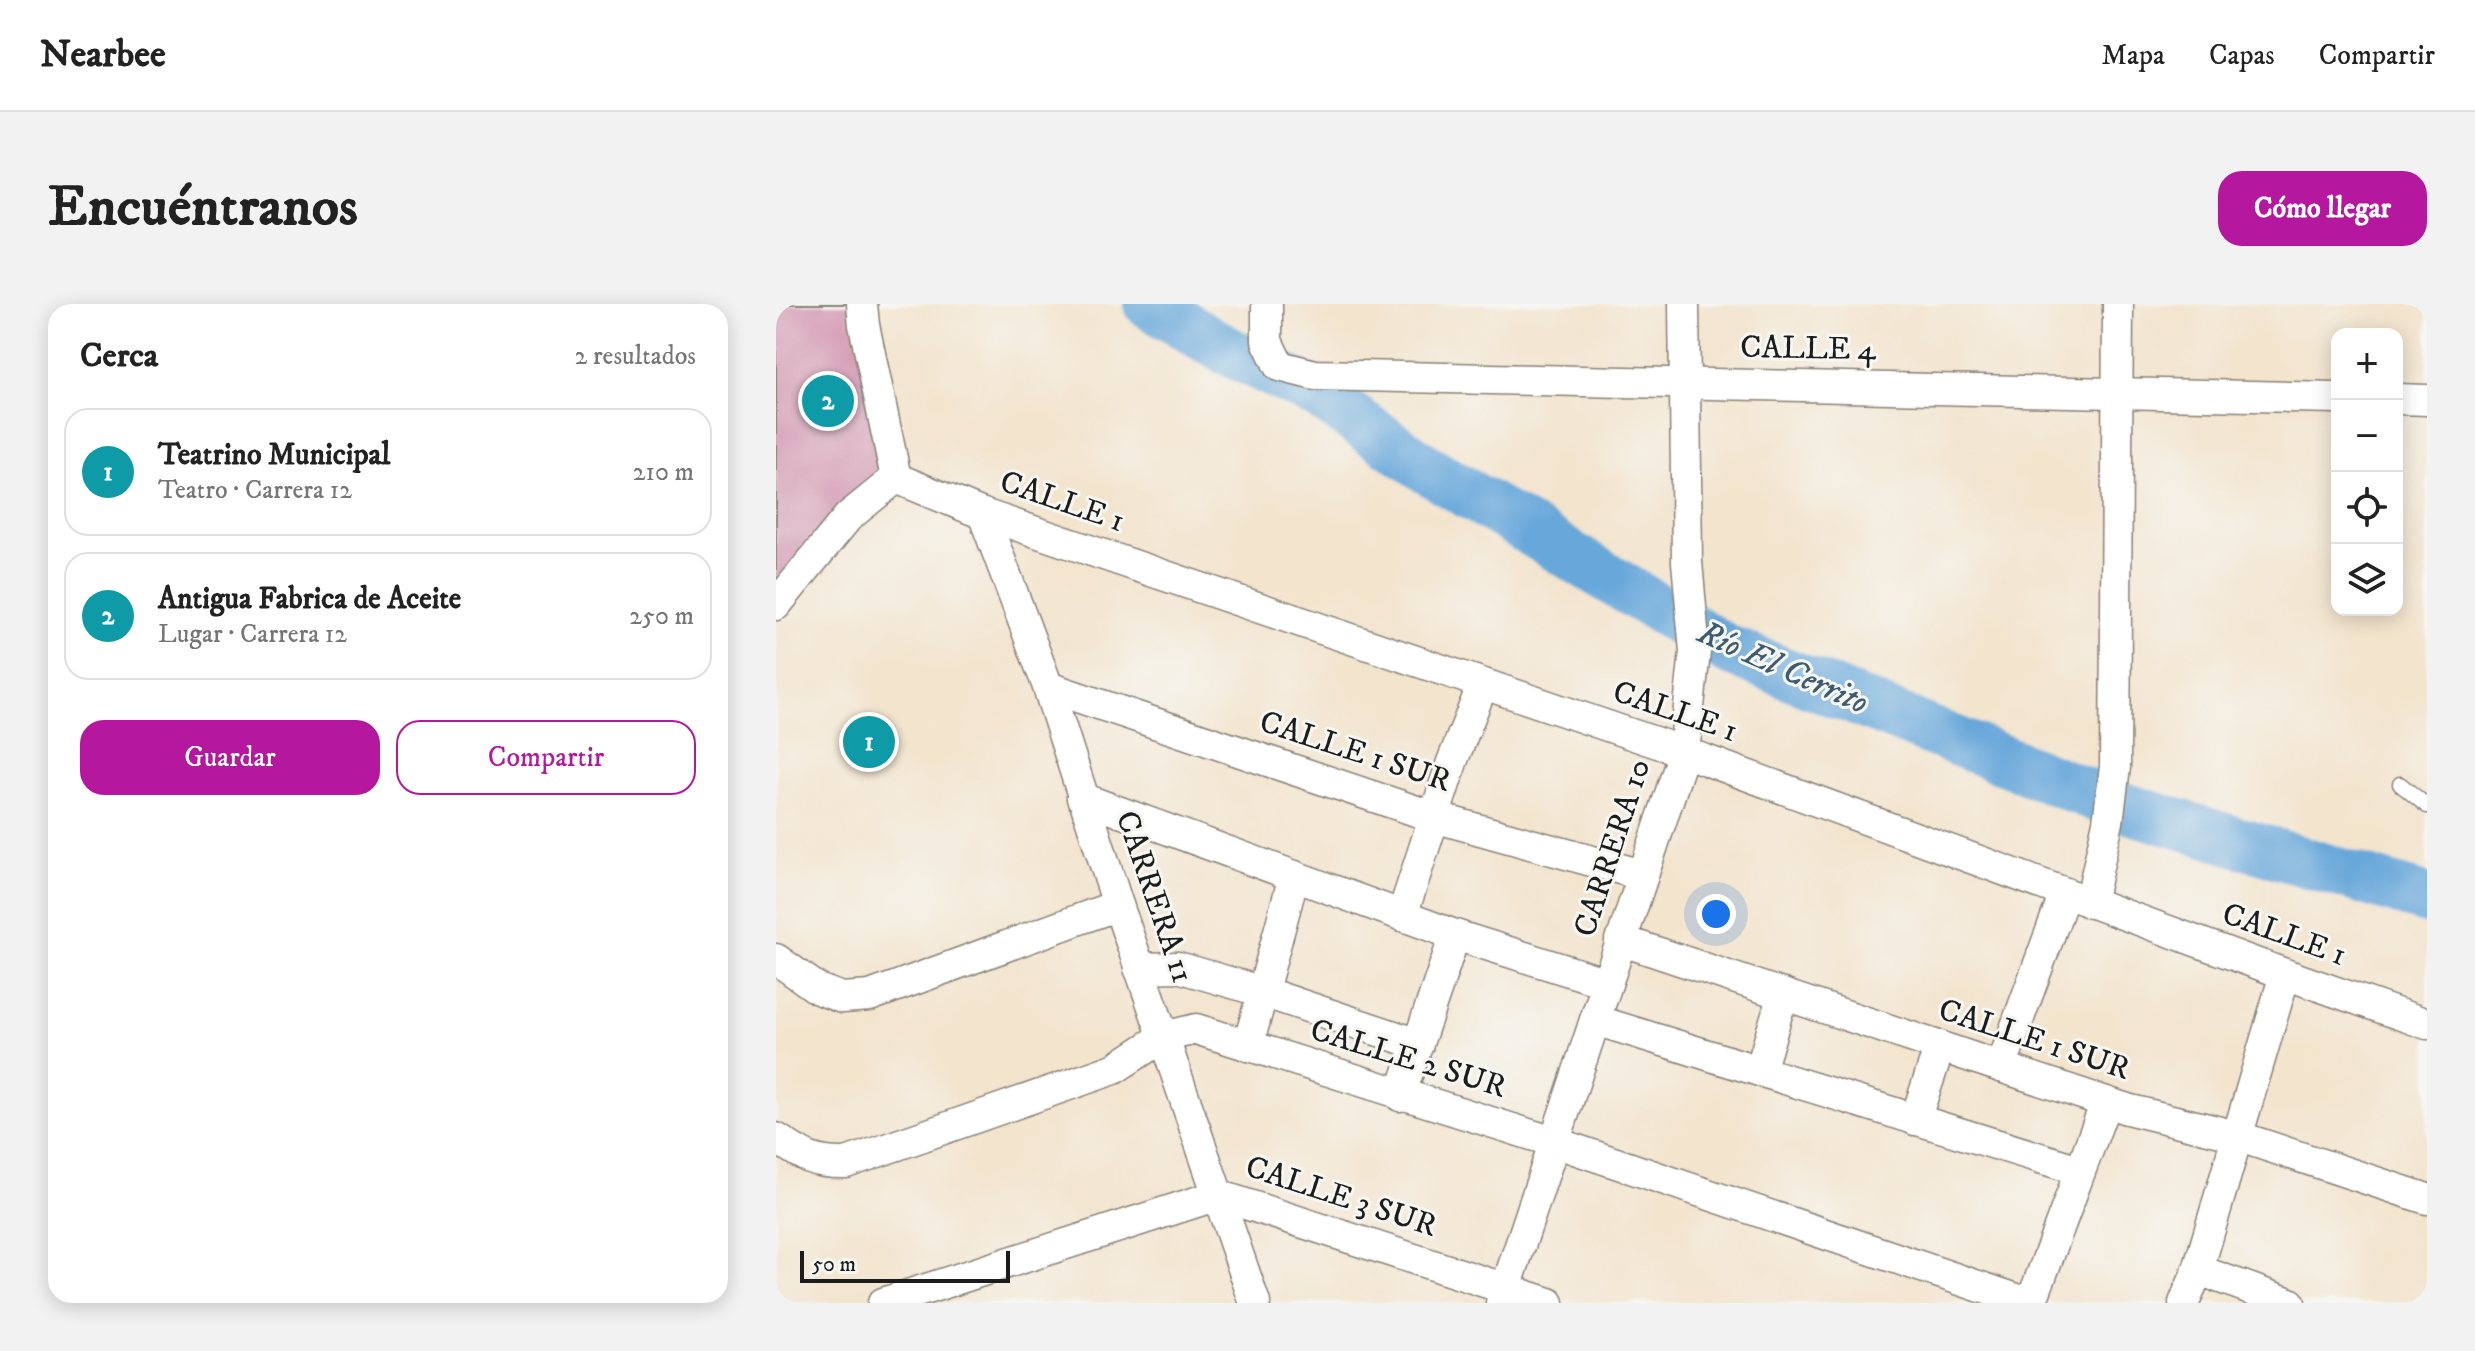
<!DOCTYPE html>
<html lang="es">
<head>
<meta charset="utf-8">
<style>
	body { margin:0; font-family:"IM FELL DW Pica",serif; background:#f2f2f2; color:#222 }
	.controls { position:absolute; right:24px; top:24px; display:grid; overflow:hidden; border-radius:16px; box-shadow:0 4px 20px #0003 }
	.controls button { width:72px; height:72px; display:grid; place-items:center; padding:0; border:0; border-bottom:2px solid #e0e0e0; background:#fff; color:#222; font:40px sans-serif }
	.scale { position:absolute; left:24px; bottom:20px; width:210px; box-sizing:border-box; padding-left:8px; border:4px solid #1c1c1c; border-top:0; font-size:22px; line-height:28px; white-space:nowrap; color:#1c1c1c; -webkit-text-stroke:6px #f6f6f2; paint-order:stroke }
	.you { position:absolute; left:940px; top:610px; width:28px; height:28px; margin:-20px; border:6px solid #fff; border-radius:50%; background:#1a73e8; box-shadow:0 0 0 12px #1a73e833 }
	.badge { display:grid; place-items:center; width:52px; height:52px; border-radius:50%; background:#b5179e; color:#fff; font-size:26px; font-weight:700 }
	.pin { position:absolute; translate:-50% -50%; border:4px solid #fff; box-shadow:0 2px 8px #0006 }
	.list { margin:0; padding:0; list-style:none }
	h2 { display:flex; justify-content:space-between; align-items:center; height:104px; margin:0; padding:0 32px; font-size:34px }
	h2 small { font-size:26px; font-weight:400; color:#767676 }
	.list li { display:grid; grid-template-columns:52px 1fr auto; gap:24px; align-items:center; box-sizing:border-box; height:128px; margin:0 16px 16px; padding:0 16px; border:2px solid #e0e0e0; border-radius:24px }
	.list b { display:block; font-size:30px; white-space:nowrap }
	.list p { margin:0; font-size:26px; white-space:nowrap; color:#767676 }
	.list em { font-size:26px; font-style:normal; color:#767676 }
	.actions { display:flex; gap:16px; padding:24px 32px }
	.actions a { flex:1; padding:18px 0; border:2px solid #b5179e; border-radius:24px; text-align:center; font-size:28px; color:#b5179e }
	.actions .main { background:#b5179e; color:#fff }
	.icon { flex:none; width:44px; height:44px; fill:none; stroke:currentColor; stroke-width:2; stroke-linecap:round; stroke-linejoin:round }
	.map { position:relative; flex:none; width:1651px; height:999px; overflow:hidden; border-radius:24px }
	header { display:flex; align-items:center; gap:48px; box-sizing:border-box; height:112px; padding:0 40px; background:#fff; border-bottom:2px solid #e0e0e0 }
	header strong { font-size:38px }
	nav { display:flex; gap:44px; margin-inline-start:auto; font-size:28px }
	.intro { display:flex; align-items:center; justify-content:space-between; box-sizing:border-box; height:192px; padding:0 48px }
	h1 { margin:0; font-size:56px }
	.button { padding:20px 36px; border-radius:24px; background:#b5179e; color:#fff; font-size:28px; font-weight:700 }
	main { display:flex; gap:48px; padding:0 48px }
	aside { flex:1; background:#fff; border-radius:24px; box-shadow:0 4px 20px #0003 }
	.map>svg:first-child { display:block }
</style>
</head>
<body>
<header>
<strong>Nearbee</strong>
<nav><a>Mapa</a><a>Capas</a><a>Compartir</a></nav>
</header>
<div class="intro"><h1>Encuéntranos</h1><a class="button">Cómo llegar</a></div>
<main>
<aside>
<h2>Cerca<small>2 resultados</small></h2>
<ul class="list">
<li><span class="badge" style="background:#0f9aa8">1</span><div><b>Teatrino Municipal</b><p>Teatro · Carrera 12</p></div><em>210 m</em></li>
<li><span class="badge" style="background:#0f9aa8">2</span><div><b>Antigua Fabrica de Aceite</b><p>Lugar · Carrera 12</p></div><em>250 m</em></li>
</ul>
<div class="actions"><a class="main">Guardar</a><a>Compartir</a></div>
</aside>
<div class="map">
<svg width="1651" height="999" viewBox="0 0 1651 999">
	<rect width="100%" height="100%" fill="#f6f6f2"/>
	<filter id="ink" filterUnits="userSpaceOnUse"><feTurbulence type="fractalNoise" baseFrequency=".0125" numOctaves="2"/><feDisplacementMap in="SourceGraphic" scale="16" xChannelSelector="R" yChannelSelector="G"/><feConvolveMatrix kernelMatrix="1 2 1 2 8 2 1 2 1" color-interpolation-filters="sRGB"/></filter>
	<filter id="wash" filterUnits="userSpaceOnUse"><feTurbulence type="fractalNoise" baseFrequency=".006" numOctaves="4" result="noise"/><feDisplacementMap in="SourceGraphic" scale="32" xChannelSelector="R" yChannelSelector="G"/><feGaussianBlur stdDeviation="1.8" result="paint"/><feColorMatrix in="noise" values="0 0 0 0 0 0 0 0 0 0 0 0 0 0 0 0 0 1.4 0 .05"/><feComposite in="paint" operator="in"/></filter>
	<g filter="url(#wash)">
		<rect width="100%" height="100%" fill="#f3e4ce"/>
		<g fill="none" stroke-linecap="round" stroke-linejoin="round">
			<polyline stroke="#67a7da" stroke-width="50" points="373,0 450,46 543,91 651,165 950,345 1340,501 1651,595"/>
		</g>
		<g id="blocks">
			<polygon fill="#d39ab2" points="0,0 86,0 120,174 0,301"/>
		</g>
	</g>
	<g filter="url(#ink)">
		<use href="#blocks" fill-opacity="0" stroke="#888075" stroke-width="2"/>
		<g fill="none" stroke-linecap="round" stroke-linejoin="round">
			<g stroke="#888075" stroke-width="17">
				<polyline id="lane" points="1624,480 1651,502"/>
			</g>
			<g stroke="#888075" stroke-width="33">
				<g id="street">
					<polyline points="86,0 88,21 120,174"/>
					<polyline points="491,0 491,37 503,62 539,71 1561,94"/>
					<polyline points="1621,95 1651,96"/>
					<polyline points="120,174 207,210 908,448 1509,670 1651,720"/>
					<polyline points="207,210 272,383 342,601 479,999"/>
					<polyline points="0,301 72,213 120,174"/>
					<polyline points="272,383 658,513 866,571"/>
					<polyline points="306,494 679,631 831,679"/>
					<polyline points="1314,599 1332,518 1339,463 1342,0"/>
					<polyline points="626,612 676,458 707,380"/>
					<polyline points="844,636 1351,805 1461,832 1651,895"/>
					<polyline points="0,655 42,685 66,694 94,692 342,601"/>
					<polyline points="363,664 402,663 487,688 642,740"/>
					<polyline points="819,716 1303,866"/>
					<polyline points="472,742 518,572"/>
					<polyline points="1225,763 1289,589"/>
					<polyline points="984,767 1007,690"/>
					<polyline points="624,792 679,631"/>
					<polyline points="1139,816 1164,742"/>
					<path d="M0 834C27 852 37 860 70 859L338 765 387 733 420 725 778 838 1252 999"/>
					<polyline points="1422,966 1514,999"/>
					<polyline points="107,999 442,891 773,999"/>
					<polyline points="725,999 908,448 919,348 911,258 908,0"/>
					<polyline points="1255,999 1330,798"/>
					<polyline points="1408,999 1422,966 1509,670"/>
				</g>
			</g>
			<use href="#lane" stroke="#fff" stroke-width="14"/>
			<use href="#street" stroke="#fff" stroke-width="30"/>
		</g>
	</g>
	<g text-anchor="middle" dominant-baseline="central" stroke-width="6" stroke-linejoin="round" paint-order="stroke">
		<g font-size="32" fill="#1c1c1c" stroke="#f6f6f2">
			<text transform="translate(1032 45) rotate(1)">CALLE 4</text>
			<text transform="translate(286 198) rotate(19)">CALLE 1</text>
			<text transform="translate(899 408) rotate(19)">CALLE 1</text>
			<text transform="translate(579 448) rotate(18)">CALLE 1 SUR</text>
			<text transform="translate(837 544) rotate(-72)">CARRERA 10</text>
			<text transform="translate(378 593) rotate(71)">CARRERA 11</text>
			<text transform="translate(1508 631) rotate(20)">CALLE 1</text>
			<text transform="translate(1258 736) rotate(18)">CALLE 1 SUR</text>
			<text transform="translate(632 755) rotate(17)">CALLE 2 SUR</text>
			<text transform="translate(565 893) rotate(18)">CALLE 3 SUR</text>
		</g>
		<g font-size="34" font-style="italic" fill="#3e5b71" stroke="#f6f6f2">
			<text transform="translate(1007 364) rotate(24)">Río El Cerrito</text>
		</g>
	</g>
</svg>
<div class="controls">
<button>+</button>
<button>−</button>
<button><svg class="icon" aria-label="locate" viewBox="0 0 24 24"><circle cx="12" cy="12" r="6"/><path d="M12 2v4M12 18v4M2 12h4M18 12h4"/></svg></button>
<button><svg class="icon" aria-label="layers" viewBox="0 0 24 24"><path d="M12 4l9 5-9 5-9-5zM3 14l9 5 9-5"/></svg></button>
</div>
<div class="scale">50 m</div>
<div class="you"></div>
<div class="pin badge" style="left:93px;top:438px;background:#0f9aa8">1</div>
<div class="pin badge" style="left:52px;top:97px;background:#0f9aa8">2</div>
</div>
</main>
</body>
</html>
